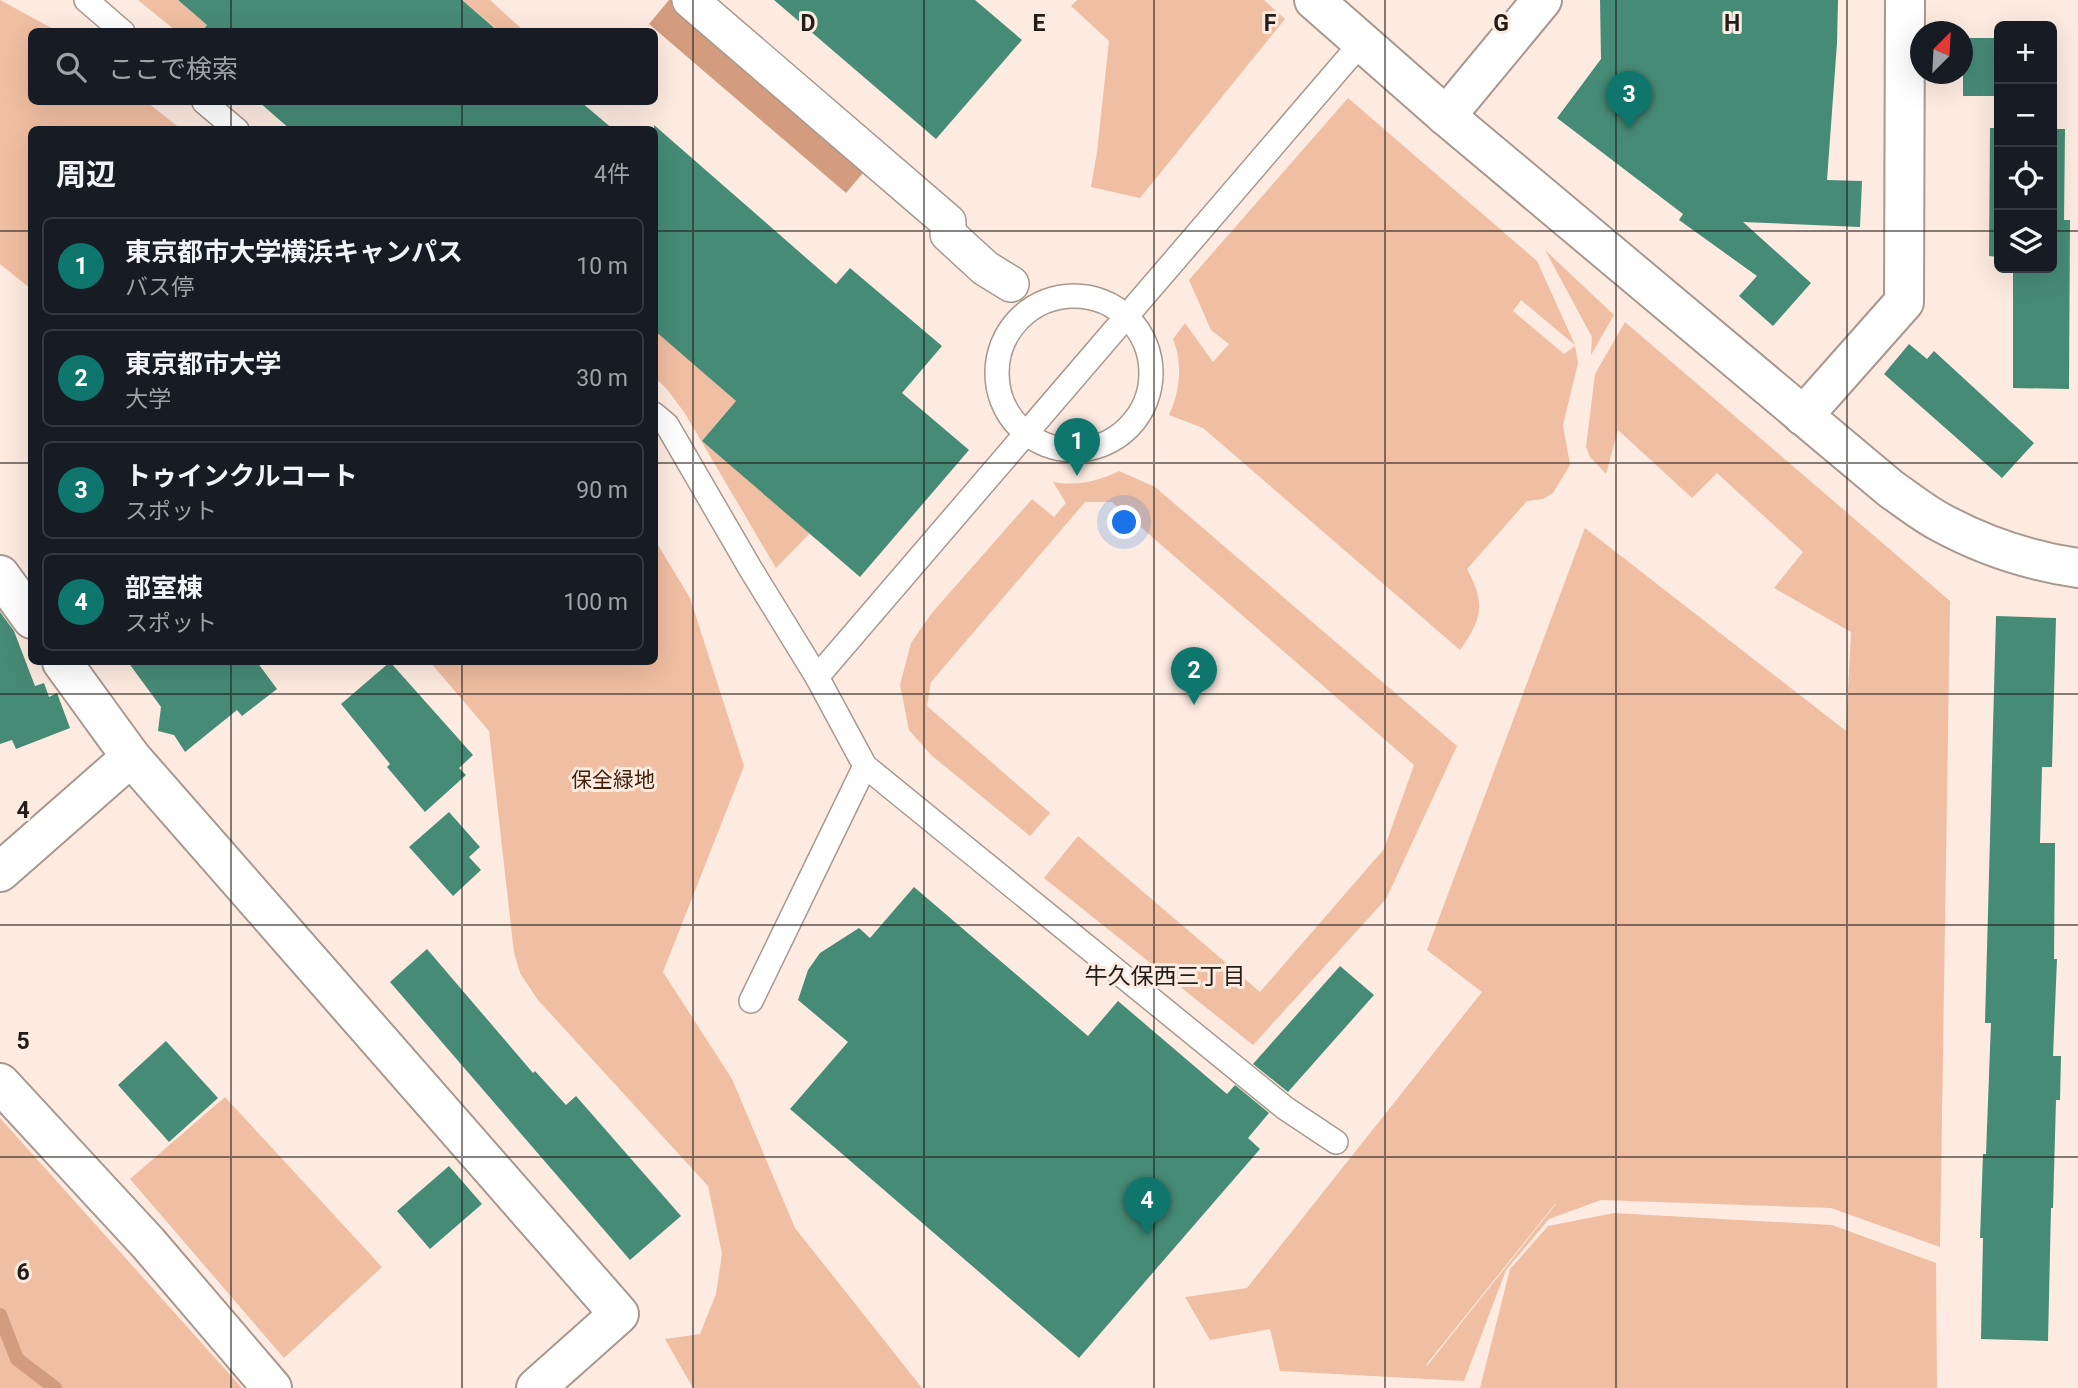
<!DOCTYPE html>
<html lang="ja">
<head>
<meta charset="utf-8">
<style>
	body { margin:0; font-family:Roboto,"Noto Sans JP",sans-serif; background:#20242c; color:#f1f3f6 }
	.controls { position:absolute; right:21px; top:21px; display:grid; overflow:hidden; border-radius:10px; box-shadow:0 7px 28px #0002 }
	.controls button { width:63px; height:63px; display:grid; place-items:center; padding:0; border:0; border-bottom:2px solid #363941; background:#171b24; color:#f1f3f6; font:35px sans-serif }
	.compass { position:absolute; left:1910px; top:21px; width:63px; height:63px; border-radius:50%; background:#171b24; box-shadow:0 7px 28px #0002; rotate:24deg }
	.you { position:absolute; left:1125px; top:523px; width:24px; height:24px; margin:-18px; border:5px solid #fff; border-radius:50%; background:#1a73e8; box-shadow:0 0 0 10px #1a73e833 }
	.badge { display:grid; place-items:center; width:46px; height:46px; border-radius:50%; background:#0f766e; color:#fff; font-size:23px; font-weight:700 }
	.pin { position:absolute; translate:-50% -58px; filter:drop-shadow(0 2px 4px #0008) }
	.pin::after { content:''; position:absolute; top:37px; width:24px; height:21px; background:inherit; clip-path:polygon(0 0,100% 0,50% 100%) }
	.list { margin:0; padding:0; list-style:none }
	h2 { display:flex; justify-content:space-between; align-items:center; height:91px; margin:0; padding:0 28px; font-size:30px }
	h2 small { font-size:23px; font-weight:400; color:#9ea1a6 }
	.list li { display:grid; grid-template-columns:46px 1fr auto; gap:21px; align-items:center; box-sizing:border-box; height:98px; margin:0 14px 14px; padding:0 14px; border:2px solid #363941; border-radius:10px }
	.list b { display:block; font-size:26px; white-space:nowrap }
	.list p { margin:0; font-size:23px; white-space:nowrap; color:#9ea1a6 }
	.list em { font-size:23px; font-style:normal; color:#9ea1a6 }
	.icon { flex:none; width:38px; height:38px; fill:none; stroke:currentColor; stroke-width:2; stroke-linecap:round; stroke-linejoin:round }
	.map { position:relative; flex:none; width:2078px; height:1388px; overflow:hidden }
	.search { position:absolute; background:#171b24; box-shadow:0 7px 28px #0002; left:28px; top:28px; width:630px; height:77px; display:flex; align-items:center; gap:18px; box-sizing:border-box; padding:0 24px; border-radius:10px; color:#9ea1a6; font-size:26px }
	.panel { position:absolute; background:#171b24; box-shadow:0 7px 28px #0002; left:28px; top:126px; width:630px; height:539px; border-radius:10px }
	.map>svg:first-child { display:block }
</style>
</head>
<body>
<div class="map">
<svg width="2078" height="1388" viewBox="0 0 2078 1388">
	<rect width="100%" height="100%" fill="#fdebe1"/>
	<g fill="#f0bea2" fill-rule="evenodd">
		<polygon points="0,0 57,31 32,32 32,102 147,102 181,129 32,130 31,289 0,264"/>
		<polygon points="138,0 178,0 207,25 201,31 176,31"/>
		<polygon points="462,0 490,0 524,31 499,31"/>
		<polygon points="1077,0 1264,0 1285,19 1140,198 1091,187 1097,152 1109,41 1071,6"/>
		<path d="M1348 98 1537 261 1575 345 1578 363 1563 425 1570 465 1553 493 1543 499 1527 501 1467 569C1486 604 1482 619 1460 650L1203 428 1169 415C1180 391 1183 363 1173 339L1185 323 1213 362 1229 344 1211 330 1189 280ZM1521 300 1575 345V346L1564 354 1513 311Z"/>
		<polygon points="1545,250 1614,315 1591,355 1592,337"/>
		<path d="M1625 322 1950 601 1940 1247 1831 1208 1601 1200 1549 1219 1506 1270 1464 1381 1280 1371 1270 1329 1210 1340 1185 1297 1247 1288 1482 992 1427 950 1585 528 1846 731 1851 632 1774 588 1803 552 1717 473 1692 498 1618 430 1606 474 1590 457 1586 447 1595 374ZM1555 1204H1556L1427 1366 1426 1365Z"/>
		<polygon points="655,330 736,401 702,441 810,533 776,568 684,412 666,388 655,378"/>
		<path d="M1119 471 1155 487 1457 746 1386 899 1253 1045 1044 878 1078 836 1260 992 1384 849 1414 765 1112 502H1085L931 682 927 706 1050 813 1030 836 931 755 909 730 900 685 911 643 931 614 1032 499 1054 517 1066 503 1053 482C1078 486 1096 482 1119 471Z"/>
		<polygon points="655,540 690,598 744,766 663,972 732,1079 795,1228 922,1388 693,1388 665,1339 700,1334 716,1294 722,1254 708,1186 538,1000 520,973 514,953 489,731 430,662 654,662"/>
		<polygon points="225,1097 382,1267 284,1358 130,1179"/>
		<polygon points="0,1118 242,1388 0,1388"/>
		<polygon points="1614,1213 1832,1225 1936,1263 1937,1388 1480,1388 1510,1269 1548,1226"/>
	</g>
	<polygon fill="#d39c7e" points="669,0 673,0 868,167 846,193 649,24"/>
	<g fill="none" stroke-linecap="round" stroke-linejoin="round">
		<polyline stroke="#d39c7e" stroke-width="14" points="0,1315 17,1359 55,1388"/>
	</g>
	<g fill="#468b76">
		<polygon points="178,0 462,0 499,32 201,32 207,25"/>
		<polygon points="774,0 975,0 1022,40 936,139"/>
		<polygon points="1600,0 1838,0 1837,43 1827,180 1862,181 1860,227 1743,222 1811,283 1773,326 1739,296 1757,276 1679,220 1683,214 1557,118 1601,59"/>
		<rect x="1963" y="38" width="36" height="58"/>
		<polygon points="259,102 581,102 614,130 291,130"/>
		<polygon points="654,125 836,284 850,268 942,346 902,393 969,450 860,577 702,441 736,401 654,330"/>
		<polygon points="1990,128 1999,128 1999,257 1989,256"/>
		<polygon points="2052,129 2065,129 2064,220 2070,220 2069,389 2013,388 2013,268 2052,268"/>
		<polygon points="1909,344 1927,359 1934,351 2034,443 2002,478 1884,374"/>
		<polygon points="0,612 14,631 35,686 44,683 49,697 57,693 70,728 16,749 12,740 0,744"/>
		<polygon points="1996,616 2056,618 2052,767 2042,767 2040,843 2055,843 2054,959 2057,959 2053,1056 2061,1056 2060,1100 2056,1100 2053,1208 2051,1208 2048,1341 1981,1339 1983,1238 1980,1238 1983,1154 1986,1154 1991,1023 1985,1023"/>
		<polygon points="128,662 257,662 277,689 242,716 237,710 185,752 174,735 158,731 161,707"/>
		<polygon points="390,662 473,755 459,768 466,775 425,812 387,767 390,764 341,704"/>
		<polygon points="449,812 480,847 469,857 481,870 453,896 409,847"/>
		<polygon points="914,887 1088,1036 1118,1001 1227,1094 1235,1085 1269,1113 1248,1138 1260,1149 1079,1358 790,1109 848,1042 798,1000 808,970 820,953 859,928 870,938"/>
		<polygon points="427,949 533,1073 535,1071 566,1105 576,1096 681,1216 630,1260 390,982"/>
		<polygon points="1340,966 1374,995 1288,1092 1253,1064"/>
		<polygon points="166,1041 218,1098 169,1142 118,1085"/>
		<polygon points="449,1166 482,1204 430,1249 397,1211"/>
	</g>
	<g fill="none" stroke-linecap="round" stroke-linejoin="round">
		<g stroke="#a8988e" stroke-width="26">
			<g id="service">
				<polyline points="86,0 123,32"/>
				<polyline points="204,102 237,130"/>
				<circle cx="1074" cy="373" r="77"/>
				<polyline points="654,414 667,425 750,568 817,677 865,766 1285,1108 1336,1142"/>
				<polyline points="817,677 1361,43"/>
				<polyline points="751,1001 865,766"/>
			</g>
		</g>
		<g stroke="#a8988e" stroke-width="38">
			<polyline id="pedestrian" points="690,0 948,222 948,234 985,268 1011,284"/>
		</g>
		<g stroke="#a8988e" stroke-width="42">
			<g id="minor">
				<polyline points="1446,116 1542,0"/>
				<polyline points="1803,416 1904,302 1905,0"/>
				<polyline points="0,575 32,619"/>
				<polyline points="62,662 131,757 619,1314 536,1388"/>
				<polyline points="0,872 131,757"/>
			</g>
		</g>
		<g stroke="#a8988e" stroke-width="42">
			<g id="tertiary">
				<path d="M1314 0 1446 116 1891 489C1907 500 1923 513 1940 522 1982 545 2030 561 2078 568"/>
				<polyline points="0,1083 148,1243 272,1388"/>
			</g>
		</g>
		<use href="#service" stroke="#fff" stroke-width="23"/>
		<use href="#pedestrian" stroke="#fff" stroke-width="35"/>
		<use href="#minor" stroke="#fff" stroke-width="38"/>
		<use href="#tertiary" stroke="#fff" stroke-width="38"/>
	</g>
	<path fill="none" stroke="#231d19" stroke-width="2" stroke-opacity="0.55" d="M231 0V32M462 0V32M693 0V1388M924 0V1388M1154 0V1388M1385 0V1388M1616 0V1388M1847 0V1388M231 102V130M462 102V130M0 231H32M654 231H1999M2052 231H2078M0 463H32M654 463H2078M231 662V1388M462 662V1388M0 694H2078M0 925H2078M0 1157H2078"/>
	<g text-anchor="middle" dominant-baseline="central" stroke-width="6" stroke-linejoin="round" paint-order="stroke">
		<g font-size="21" fill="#442009" stroke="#fdebe1">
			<text x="613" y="780">保全緑地</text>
		</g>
		<g font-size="23" fill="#231d19" stroke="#fdebe1">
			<text x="1165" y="976">牛久保西三丁目</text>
		</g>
	</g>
	<g font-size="23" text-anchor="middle" font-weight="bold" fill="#231d19" stroke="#fdebe1" stroke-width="6" stroke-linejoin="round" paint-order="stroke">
		<text x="808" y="31">D</text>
		<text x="1039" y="31">E</text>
		<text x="1270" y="31">F</text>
		<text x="1501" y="31">G</text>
		<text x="1732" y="31">H</text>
		<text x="23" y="818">4</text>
		<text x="23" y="1049">5</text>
		<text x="23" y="1280">6</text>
	</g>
</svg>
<div class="controls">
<button>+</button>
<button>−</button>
<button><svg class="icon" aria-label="locate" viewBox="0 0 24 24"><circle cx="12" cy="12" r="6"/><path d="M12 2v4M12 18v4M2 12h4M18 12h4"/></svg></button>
<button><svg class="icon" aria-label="layers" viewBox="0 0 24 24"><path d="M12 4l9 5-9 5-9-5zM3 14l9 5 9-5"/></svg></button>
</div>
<svg class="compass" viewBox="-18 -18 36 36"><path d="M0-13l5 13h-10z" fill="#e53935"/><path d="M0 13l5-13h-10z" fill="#9ea1a6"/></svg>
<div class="you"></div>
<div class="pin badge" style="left:1077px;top:476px">1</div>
<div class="pin badge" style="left:1194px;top:705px">2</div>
<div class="pin badge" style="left:1629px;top:129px">3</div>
<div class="pin badge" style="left:1147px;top:1235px">4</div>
<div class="search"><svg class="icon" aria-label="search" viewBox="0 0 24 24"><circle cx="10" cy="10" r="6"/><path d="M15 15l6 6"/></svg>ここで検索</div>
<section class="panel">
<h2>周辺<small>4件</small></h2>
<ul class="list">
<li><span class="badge">1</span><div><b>東京都市大学横浜キャンパス</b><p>バス停</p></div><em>10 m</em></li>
<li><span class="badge">2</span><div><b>東京都市大学</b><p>大学</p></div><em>30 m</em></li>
<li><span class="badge">3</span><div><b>トゥインクルコート</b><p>スポット</p></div><em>90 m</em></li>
<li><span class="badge">4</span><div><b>部室棟</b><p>スポット</p></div><em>100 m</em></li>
</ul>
</section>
</div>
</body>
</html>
